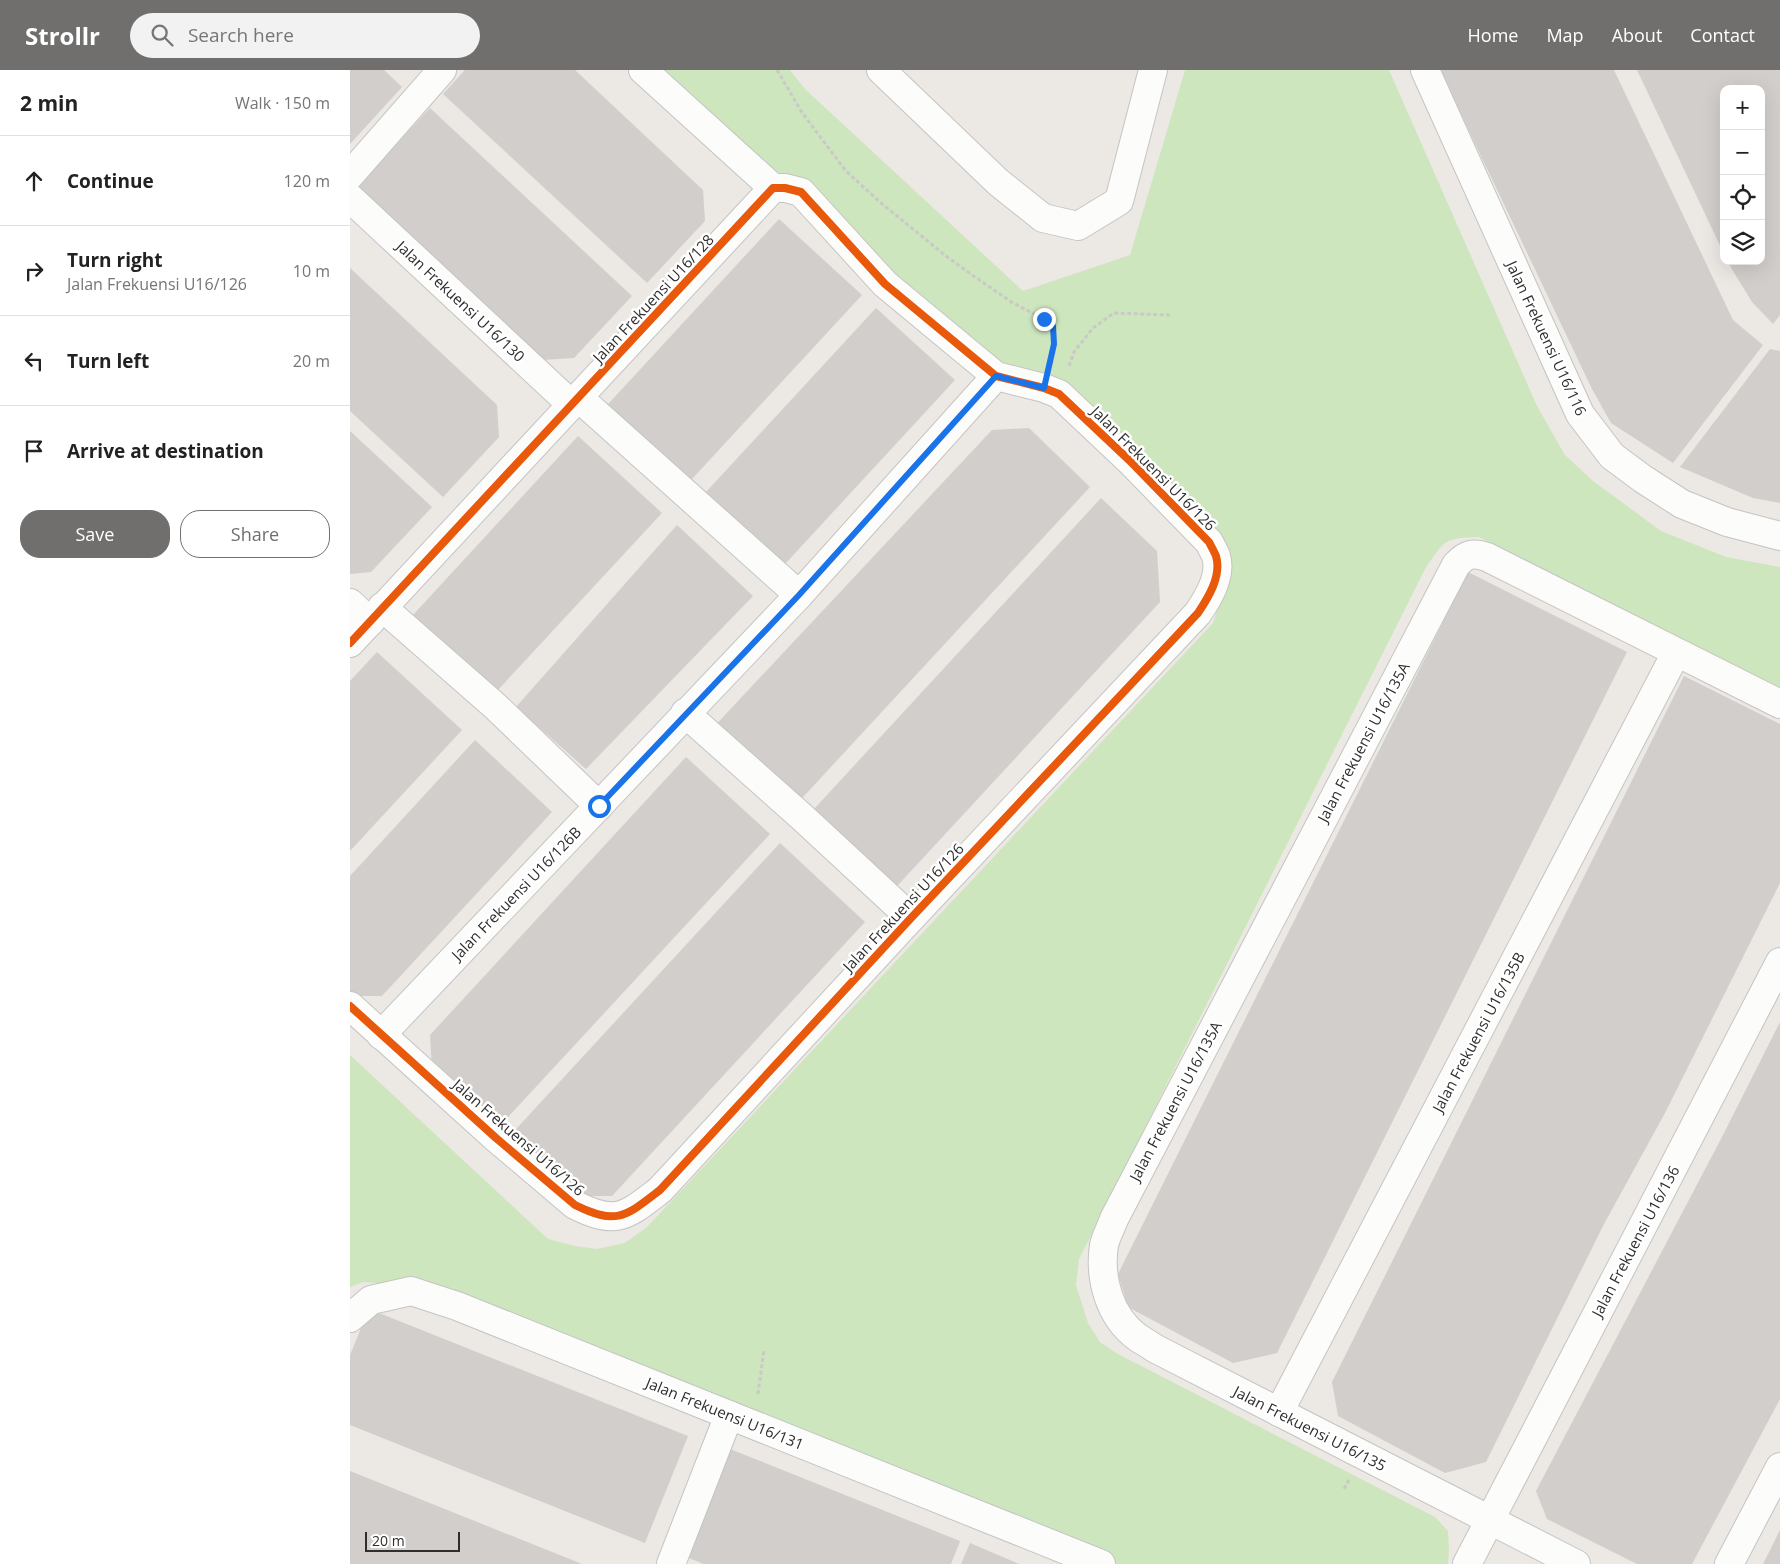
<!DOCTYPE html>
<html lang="en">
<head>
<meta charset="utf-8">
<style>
	body { margin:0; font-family:"Open Sans",sans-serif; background:#f2f2f2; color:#222 }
	.controls { position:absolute; right:15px; top:15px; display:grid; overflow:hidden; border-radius:10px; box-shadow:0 5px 20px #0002 }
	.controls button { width:45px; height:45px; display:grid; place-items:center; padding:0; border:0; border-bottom:1px solid #e0e0e0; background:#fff; color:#222; font:25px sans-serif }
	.scale { position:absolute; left:15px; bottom:12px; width:95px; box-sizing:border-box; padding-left:5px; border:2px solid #2e2e2e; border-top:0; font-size:14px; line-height:18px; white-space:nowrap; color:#2e2e2e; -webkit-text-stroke:4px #fff; paint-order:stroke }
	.stop { position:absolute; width:15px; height:15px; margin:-11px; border:4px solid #1a73e8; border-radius:50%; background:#fff }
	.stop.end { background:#1a73e8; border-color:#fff; box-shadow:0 1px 5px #0008 }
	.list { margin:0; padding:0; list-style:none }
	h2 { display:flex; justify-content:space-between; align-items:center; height:65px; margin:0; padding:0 20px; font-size:21px }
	h2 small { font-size:16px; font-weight:400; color:#767676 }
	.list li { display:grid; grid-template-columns:32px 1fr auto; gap:15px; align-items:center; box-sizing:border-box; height:90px; padding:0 20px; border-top:1px solid #e0e0e0 }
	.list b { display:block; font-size:19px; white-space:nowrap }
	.list p { margin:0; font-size:16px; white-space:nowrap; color:#767676 }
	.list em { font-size:16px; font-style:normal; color:#767676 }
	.actions { display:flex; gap:10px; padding:15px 20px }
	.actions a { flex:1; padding:11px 0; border:1px solid #706f6e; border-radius:20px; text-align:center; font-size:18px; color:#706f6e }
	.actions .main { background:#706f6e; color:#fff }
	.icon { flex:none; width:28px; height:28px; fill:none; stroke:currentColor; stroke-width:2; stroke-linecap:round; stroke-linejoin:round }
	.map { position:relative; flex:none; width:1430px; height:1494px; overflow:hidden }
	header { display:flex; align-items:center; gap:30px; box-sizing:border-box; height:70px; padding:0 25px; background:#706f6e; color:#fff }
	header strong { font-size:24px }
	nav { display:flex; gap:28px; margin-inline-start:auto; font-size:18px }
	.search { width:350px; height:45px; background:#f2f2f2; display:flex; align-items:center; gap:12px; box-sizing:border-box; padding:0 18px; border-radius:28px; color:#767676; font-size:19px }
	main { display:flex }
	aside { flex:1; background:#fff }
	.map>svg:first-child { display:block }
</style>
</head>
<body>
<header>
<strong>Strollr</strong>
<div class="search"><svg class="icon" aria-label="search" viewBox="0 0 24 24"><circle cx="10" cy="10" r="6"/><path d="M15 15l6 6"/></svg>Search here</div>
<nav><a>Home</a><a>Map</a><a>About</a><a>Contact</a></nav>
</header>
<main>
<aside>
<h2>2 min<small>Walk · 150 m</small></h2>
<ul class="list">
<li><svg class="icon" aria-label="ahead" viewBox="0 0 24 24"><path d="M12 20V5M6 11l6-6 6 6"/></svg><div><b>Continue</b></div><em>120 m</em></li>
<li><svg class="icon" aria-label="right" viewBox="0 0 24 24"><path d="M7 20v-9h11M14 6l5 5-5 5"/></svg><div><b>Turn right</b><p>Jalan Frekuensi U16/126</p></div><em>10 m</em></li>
<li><svg class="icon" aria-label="left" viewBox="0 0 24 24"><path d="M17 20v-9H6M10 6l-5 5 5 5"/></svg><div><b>Turn left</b></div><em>20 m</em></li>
<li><svg class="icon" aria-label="arrive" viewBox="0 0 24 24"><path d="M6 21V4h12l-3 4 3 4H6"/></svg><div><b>Arrive at destination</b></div></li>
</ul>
<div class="actions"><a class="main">Save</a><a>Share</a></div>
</aside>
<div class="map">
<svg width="1430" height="1494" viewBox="0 0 1430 1494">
	<rect width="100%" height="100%" fill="#ece8e4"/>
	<path fill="#cee6be" d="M304 0H440L455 19 673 221 780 185 835 0H1039L1187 336 1215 385 1243 411 1311 461 1376 487 1430 497V618L1264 537 1129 467C1093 468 1095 470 1075 499L729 1189 726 1215 738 1253 750 1272 766 1283 1085 1447 1098 1461 1099 1480 1098 1494H747L51 1215 13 1212 0 1217V985L198 1169 225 1176 247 1179 275 1173 297 1157 863 553 874 519 865 460 846 439 729 324 646 307 525 203 431 103 412 99Z"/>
	<g fill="#d1cecb">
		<polygon points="0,0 34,0 52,17 0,74"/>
		<polygon points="115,0 225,0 353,120 355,151 297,213 93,24"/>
		<polygon points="1090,0 1264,0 1383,250 1413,275 1323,393 1261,353 1242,319"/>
		<polygon points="1287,0 1430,0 1430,245 1423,254 1402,232 1377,191 1411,191 1411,19 1374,19 1374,184"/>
		<polygon points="80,38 282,226 224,288 192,290 5,119"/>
		<polygon points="429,149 512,225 330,422 248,345"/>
		<polygon points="0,198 147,335 149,367 93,427 0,341"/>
		<polygon points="526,238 605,310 423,507 344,435"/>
		<polygon points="1420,279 1430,281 1430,433 1403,428 1330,397"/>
		<polygon points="679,358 740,417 442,739 359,662 642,360"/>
		<polygon points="0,361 82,437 21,502 0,504"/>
		<polygon points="228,366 312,443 134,635 51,558"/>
		<polygon points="751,428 807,481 810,532 536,828 453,751"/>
		<polygon points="327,455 403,526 236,699 166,637"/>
		<polygon points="1118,502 1277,582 927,1283 883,1293 778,1237 768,1204"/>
		<polygon points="27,582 112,660 0,781 0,611"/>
		<polygon points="1334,606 1430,654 1430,813 1315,1043 1254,1154 1136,1392 1095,1403 988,1346 982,1312"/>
		<polygon points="125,670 202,742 32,926 0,926 0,806"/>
		<polygon points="336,687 420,764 147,1059 82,999 80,965"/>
		<polygon points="430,773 515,852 262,1126 214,1126 155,1071"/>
		<polygon points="1430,952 1430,1329 1342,1494 1287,1494 1197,1449 1186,1421 1372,1067"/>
		<polygon points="19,1239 338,1366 295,1473 0,1355 0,1285"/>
		<polygon points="380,1379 610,1471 601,1494 354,1494 336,1487"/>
		<polygon points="0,1401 232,1494 0,1494"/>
		<polygon points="1430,1460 1430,1494 1413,1494"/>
		<polygon points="620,1473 669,1494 611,1494"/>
	</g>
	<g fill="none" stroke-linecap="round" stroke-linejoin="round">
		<g stroke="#c5c4c5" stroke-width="30">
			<g id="minor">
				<polyline points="293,0 423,118"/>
				<polyline points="531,0 648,112 693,148 728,156 769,131 803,0"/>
				<polyline points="1075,0 1230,344 1262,386 1293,409 1332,434 1377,452 1430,466"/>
				<polyline points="0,105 92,0"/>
				<polyline points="0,128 222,335"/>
				<polyline points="229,328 449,525"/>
				<polyline points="0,533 20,552"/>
				<polyline points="32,537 145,636 249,736"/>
				<path d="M0 573 423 118H435L451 122 535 214 646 306 694 318 709 324 779 390 859 472C861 476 864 481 866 486 872 506 858 528 848 543L561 848 310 1120C276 1146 267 1156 225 1135L146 1068 0 936"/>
				<polyline points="335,643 452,747 561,848"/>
				<polyline points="31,965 449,525 646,306"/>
				<polyline points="0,1248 21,1230 61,1221 107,1236 751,1494"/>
				<polyline points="929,1342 1326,583"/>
				<polyline points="321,1494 379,1345"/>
				<polyline points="1117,1494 1430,892"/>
				<path d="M1226 1494 806 1279C800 1275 793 1271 787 1267 759 1246 749 1208 754 1175 756 1166 761 1158 764 1149L1106 495C1116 484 1123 482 1137 487L1430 634"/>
				<polyline points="1379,1494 1430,1397"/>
			</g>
		</g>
		<g stroke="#c9c9c8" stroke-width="3" stroke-dasharray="4 2.5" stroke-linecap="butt">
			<polyline points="427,0 453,44 496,101 531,133 596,186 625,207 663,233 694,249 703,256 704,274 700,288"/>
			<polyline points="719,296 724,282 743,258 764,243 820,245"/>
			<polyline points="408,1324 414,1280"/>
			<polyline points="994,1419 999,1410"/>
		</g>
		<use href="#minor" stroke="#fcfcfb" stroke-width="28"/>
		<g stroke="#fff" stroke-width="11">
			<path id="cycleway" d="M0 573 423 118H435L451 122 535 214 646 306 694 318 709 324 779 390 859 472C861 476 864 481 866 486 872 506 858 528 848 543L561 848 310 1120C276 1146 267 1156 225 1135L146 1068 0 936"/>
		</g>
		<use href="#cycleway" stroke="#e8590c" stroke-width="8"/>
	</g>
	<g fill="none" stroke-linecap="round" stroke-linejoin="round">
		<polyline stroke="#1a73e8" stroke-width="6" points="249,736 449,525 646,306 694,318 704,274 703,256 694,249"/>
	</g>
	<g text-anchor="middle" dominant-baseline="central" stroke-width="5" stroke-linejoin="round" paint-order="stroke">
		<g font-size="15" fill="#2e2e2e" stroke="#fff">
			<text transform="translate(303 228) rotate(-47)">Jalan Frekuensi U16/128</text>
			<text transform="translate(111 231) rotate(43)">Jalan Frekuensi U16/130</text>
			<text transform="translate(1197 268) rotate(65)">Jalan Frekuensi U16/116</text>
			<text transform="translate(804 398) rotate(45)">Jalan Frekuensi U16/126</text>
			<text transform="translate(1013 672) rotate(-62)">Jalan Frekuensi U16/135A</text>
			<text transform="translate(166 823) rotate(-46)">Jalan Frekuensi U16/126B</text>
			<text transform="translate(553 837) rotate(-47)">Jalan Frekuensi U16/126</text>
			<text transform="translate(1128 962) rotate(-62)">Jalan Frekuensi U16/135B</text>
			<text transform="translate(825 1031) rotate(-62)">Jalan Frekuensi U16/135A</text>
			<text transform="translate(169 1067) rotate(41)">Jalan Frekuensi U16/126</text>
			<text transform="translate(1285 1171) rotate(-62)">Jalan Frekuensi U16/136</text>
			<text transform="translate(375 1343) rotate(22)">Jalan Frekuensi U16/131</text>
			<text transform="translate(960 1358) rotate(27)">Jalan Frekuensi U16/135</text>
		</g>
	</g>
</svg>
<div class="controls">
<button>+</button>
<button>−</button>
<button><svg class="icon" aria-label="locate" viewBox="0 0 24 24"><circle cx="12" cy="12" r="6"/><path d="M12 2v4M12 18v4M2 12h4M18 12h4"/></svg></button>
<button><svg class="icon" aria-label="layers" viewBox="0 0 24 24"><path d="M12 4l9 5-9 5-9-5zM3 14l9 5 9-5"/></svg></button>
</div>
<div class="scale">20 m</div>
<div class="stop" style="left:249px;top:736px"></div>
<div class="stop end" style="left:694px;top:249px"></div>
</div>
</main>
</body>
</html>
